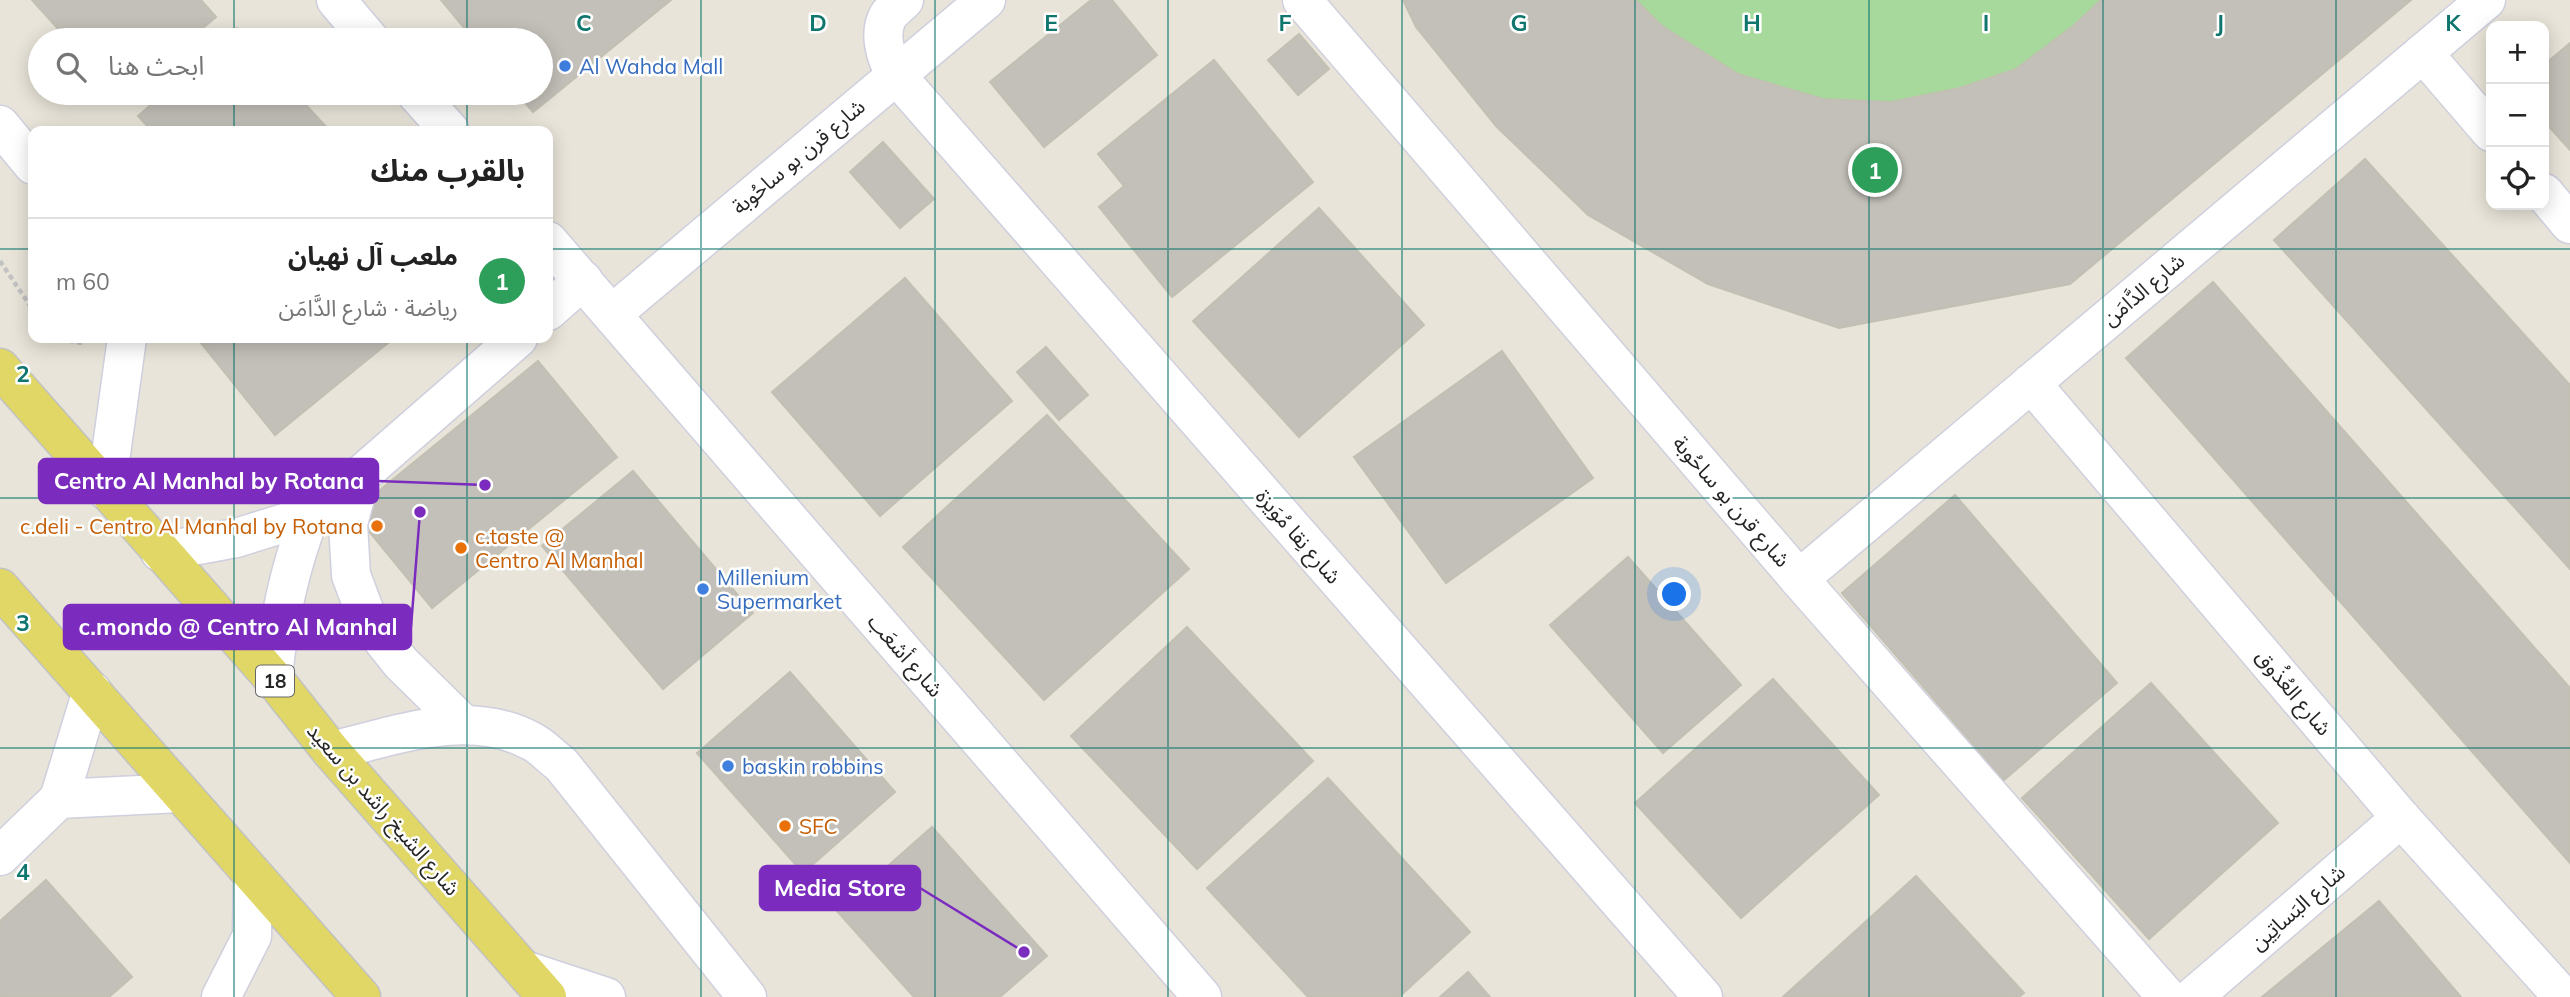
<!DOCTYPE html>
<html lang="ar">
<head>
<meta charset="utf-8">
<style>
	body { margin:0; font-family:Mulish,"Noto Sans Arabic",sans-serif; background:#f6f6f6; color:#222; direction:rtl }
	.controls { position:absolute; right:21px; top:21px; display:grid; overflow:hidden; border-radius:14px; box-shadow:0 4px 18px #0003 }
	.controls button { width:63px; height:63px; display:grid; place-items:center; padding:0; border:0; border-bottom:2px solid #e0e0e0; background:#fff; color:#222; font:35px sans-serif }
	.you { position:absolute; left:1675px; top:595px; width:24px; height:24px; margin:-18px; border:5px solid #fff; border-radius:50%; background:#1a73e8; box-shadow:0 0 0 10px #1a73e833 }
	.badge { display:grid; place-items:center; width:46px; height:46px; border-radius:50%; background:#0b8043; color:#fff; font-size:23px; font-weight:700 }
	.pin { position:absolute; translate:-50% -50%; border:4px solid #fff; box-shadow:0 2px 7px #0006 }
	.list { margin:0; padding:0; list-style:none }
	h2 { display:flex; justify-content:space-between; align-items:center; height:91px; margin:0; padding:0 28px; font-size:30px }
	h2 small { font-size:23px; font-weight:400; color:#767676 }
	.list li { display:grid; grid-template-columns:46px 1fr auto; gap:21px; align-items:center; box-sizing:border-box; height:126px; padding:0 28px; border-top:2px solid #e0e0e0 }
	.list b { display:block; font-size:26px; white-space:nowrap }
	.list p { margin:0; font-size:23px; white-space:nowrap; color:#767676 }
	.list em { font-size:23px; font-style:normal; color:#767676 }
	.icon { flex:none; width:38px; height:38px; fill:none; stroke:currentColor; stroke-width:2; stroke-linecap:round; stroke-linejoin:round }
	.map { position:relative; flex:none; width:2570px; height:997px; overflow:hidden; direction:ltr }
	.search { position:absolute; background:#fff; box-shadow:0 4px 18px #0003; left:28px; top:28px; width:525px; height:77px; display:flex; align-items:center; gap:18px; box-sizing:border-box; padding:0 24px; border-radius:38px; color:#767676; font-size:26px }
	.panel { position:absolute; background:#fff; box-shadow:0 4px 18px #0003; left:28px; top:126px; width:525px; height:217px; border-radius:14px; direction:rtl }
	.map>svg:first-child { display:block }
</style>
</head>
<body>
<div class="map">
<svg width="2570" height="997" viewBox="0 0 2570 997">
	<rect width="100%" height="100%" fill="#e8e4d9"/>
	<polygon fill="#a6d99b" points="1636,0 2101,0 2073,26 2016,69 1960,88 1891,102 1823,99 1738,74 1662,26"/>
	<g fill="#c3c0b9" stroke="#c2bfb3" stroke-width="2">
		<polygon points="32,0 201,0 216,17 189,40 68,40"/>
		<polygon points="441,0 671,0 533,112 517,93 541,93 541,40 474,40"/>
		<polygon points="1091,0 1112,0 1157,55 1044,147 990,82"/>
		<polygon points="1403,0 1636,0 1662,26 1738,74 1823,99 1891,102 1960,88 2016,69 2073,26 2101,0 2411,0 2070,284 1839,328 1708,284 1588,215 1496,126 1416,27"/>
		<polygon points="237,28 248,40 223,40"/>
		<polygon points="1299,34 1329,69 1298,95 1268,60"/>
		<polygon points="2570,43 2570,150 2544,121 2544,65"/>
		<polygon points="1214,60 1313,182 1172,297 1099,207 1124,186 1098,154"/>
		<polygon points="164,93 295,93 330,131 152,131 138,116"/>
		<polygon points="883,142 934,199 900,228 850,172"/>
		<polygon points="2365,159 2570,385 2570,569 2274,240"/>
		<polygon points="1319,208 1424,325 1299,437 1193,321"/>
		<polygon points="905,278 1012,401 880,516 772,392"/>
		<polygon points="2213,282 2570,688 2570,863 2126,358"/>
		<polygon points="197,338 394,338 275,435"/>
		<polygon points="1046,347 1088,395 1059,420 1017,372"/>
		<polygon points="1502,351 1593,478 1446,583 1354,457"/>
		<polygon points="538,361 617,457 432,608 353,512"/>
		<polygon points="1047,415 1189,569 1044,700 903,547"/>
		<polygon points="633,471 753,613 663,689 542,546"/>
		<polygon points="1955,495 2117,683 2004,780 1842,593"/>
		<polygon points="1628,557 1741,685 1663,753 1550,625"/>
		<polygon points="1187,627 1313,761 1197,869 1071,736"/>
		<polygon points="790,672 895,792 803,873 697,753"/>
		<polygon points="1773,679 1879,795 1741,918 1635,803"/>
		<polygon points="2151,683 2278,823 2149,939 2022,798"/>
		<polygon points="1328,778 1470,932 1399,997 1308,997 1207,888"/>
		<polygon points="932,827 1047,956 1000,997 914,997 837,911"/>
		<polygon points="1916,876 2024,993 2019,997 1784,996"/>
		<polygon points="46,880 132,977 109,997 0,997 0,921"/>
		<polygon points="2379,901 2461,997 2262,997"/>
		<polygon points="1468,972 1490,997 1440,997"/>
	</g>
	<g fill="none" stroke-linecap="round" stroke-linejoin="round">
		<g stroke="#cfcfde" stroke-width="41">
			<g id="minor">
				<polyline points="336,0 370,40"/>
				<path d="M904 0C899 5 892 10 888 16 878 34 886 58 895 74L1703 997"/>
				<polyline points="1302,0 1799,579 2167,997"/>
				<polyline points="2423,53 2491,132"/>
				<polyline points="416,93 450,131"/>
				<polyline points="0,125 33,165"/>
				<polyline points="2544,193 2570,224"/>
				<polyline points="548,241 1202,997"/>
				<polyline points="548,311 583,280"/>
				<polyline points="612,314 986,0"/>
				<polyline points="2031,383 2401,818 2563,997"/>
				<polyline points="361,475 348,524 351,575 369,623 401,663 463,724"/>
				<polyline points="106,490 127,338"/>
				<polyline points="160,552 236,538 310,515 361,475 518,338"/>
				<polyline points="1799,579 2486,0"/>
				<path d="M273 678C278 621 289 569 310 515"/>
				<path d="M331 751C395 736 469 707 531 741 542 746 551 757 561 764L747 997"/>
				<polyline points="59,799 180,793"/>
				<polyline points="0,856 59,799 92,691"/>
				<polyline points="524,970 606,997"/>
				<polyline points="221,997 252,936 253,875"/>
				<polyline points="2193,997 2401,818"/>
			</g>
		</g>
		<g stroke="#c2c2c2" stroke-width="41">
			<g id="major">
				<polyline points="0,368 273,678 331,751 547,997"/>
				<polyline points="0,588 361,997"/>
			</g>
		</g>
		<g stroke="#c2c2c2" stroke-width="4.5" stroke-dasharray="5 3.5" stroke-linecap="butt">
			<polyline points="0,261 33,310"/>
			<polyline points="52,338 82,343"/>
		</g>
		<use href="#minor" stroke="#fff" stroke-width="38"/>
		<use href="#major" stroke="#e0d766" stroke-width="38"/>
	</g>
	<path fill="none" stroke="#0f766e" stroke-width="2" stroke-opacity="0.55" d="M234 0V40M467 0V40M701 0V997M935 0V997M1168 0V997M1402 0V997M1635 0V997M1869 0V997M2103 0V997M2336 0V997M234 93V131M467 93V131M0 249H33M548 249H2570M234 338V997M467 338V997M0 498H2570M0 748H2570"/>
	<g fill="#3f7fe0" stroke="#fff" stroke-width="2.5">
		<circle cx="565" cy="66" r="7"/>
		<circle cx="703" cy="589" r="7"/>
		<circle cx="728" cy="766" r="7"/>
	</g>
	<g fill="#e8710a" stroke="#fff" stroke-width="2.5">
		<circle cx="377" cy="526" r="7"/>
		<circle cx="461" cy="548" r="7"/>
		<circle cx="785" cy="826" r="7"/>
	</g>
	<g text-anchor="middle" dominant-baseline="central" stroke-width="5" stroke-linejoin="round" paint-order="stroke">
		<rect fill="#fff" stroke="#676767" stroke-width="2" x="256" y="665.5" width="38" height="31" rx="5"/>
		<g font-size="19" font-weight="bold" fill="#262626">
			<text x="275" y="681">18</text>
		</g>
		<g font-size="21" fill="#366cbe" stroke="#fff" text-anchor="start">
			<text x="579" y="66">Al Wahda Mall</text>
			<text x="717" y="577">Millenium<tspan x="717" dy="24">Supermarket</tspan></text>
			<text x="742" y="766">baskin robbins</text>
		</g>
		<g font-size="21" fill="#262626" stroke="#fff">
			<text transform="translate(798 156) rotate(-40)">شارع قرن بو ساحُوبة</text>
			<text transform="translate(2143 289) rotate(-40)">شارع الدَّامَن</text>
			<text transform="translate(1732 501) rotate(49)">شارع قرن بو ساحُوبة</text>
			<text transform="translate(1299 536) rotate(49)">شارع نِقا مُوَيزة</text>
			<text transform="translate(906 655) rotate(49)">شارع أشعَب</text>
			<text transform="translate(2294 692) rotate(50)">شارع العُذُوق</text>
			<text transform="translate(384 809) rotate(49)">شارع الشيخ راشد بن سعيد</text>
			<text transform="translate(2297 907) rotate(-41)">شارع البَساتِين</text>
		</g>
		<g font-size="21" fill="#c56008" stroke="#fff" text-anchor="start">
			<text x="363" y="526" text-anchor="end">c.deli - Centro Al Manhal by Rotana</text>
			<text x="475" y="536">c.taste @<tspan x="475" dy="24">Centro Al Manhal</tspan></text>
			<text x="799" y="826">SFC</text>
		</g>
	</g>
	<g font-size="23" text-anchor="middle" font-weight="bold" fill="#0f766e" stroke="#fff" stroke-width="5" stroke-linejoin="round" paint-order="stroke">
		<text x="584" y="31">C</text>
		<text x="818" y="31">D</text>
		<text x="1051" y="31">E</text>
		<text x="1285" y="31">F</text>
		<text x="1519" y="31">G</text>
		<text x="1752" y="31">H</text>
		<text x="1986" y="31">I</text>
		<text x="2220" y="31">J</text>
		<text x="2453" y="31">K</text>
		<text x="23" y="382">2</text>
		<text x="23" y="631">3</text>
		<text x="23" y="880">4</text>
	</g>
	<path fill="none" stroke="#7b2cbf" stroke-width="2.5" d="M485 485L378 481M420 512L411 627M1024 952L920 888"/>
	<g fill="#7b2cbf" stroke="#fff" stroke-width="2.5">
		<circle cx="485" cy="485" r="7"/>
		<circle cx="420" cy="512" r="7"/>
		<circle cx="1024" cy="952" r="7"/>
	</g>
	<g fill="#7b2cbf" stroke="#7b2cbf" stroke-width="2.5">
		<rect x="39" y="459" width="339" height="44" rx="7"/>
		<rect x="64" y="605" width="347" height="44" rx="7"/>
		<rect x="760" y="866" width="160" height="44" rx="7"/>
	</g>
	<g font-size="23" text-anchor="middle" font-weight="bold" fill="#fff">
		<text x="209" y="489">Centro Al Manhal by Rotana</text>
		<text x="238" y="635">c.mondo @ Centro Al Manhal</text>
		<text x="840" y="896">Media Store</text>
	</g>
</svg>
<div class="controls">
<button>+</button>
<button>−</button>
<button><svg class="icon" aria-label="locate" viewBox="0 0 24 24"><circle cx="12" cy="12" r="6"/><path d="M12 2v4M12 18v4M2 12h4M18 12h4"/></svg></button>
</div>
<div class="you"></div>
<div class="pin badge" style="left:1875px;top:170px;background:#2e9e5b">1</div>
<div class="search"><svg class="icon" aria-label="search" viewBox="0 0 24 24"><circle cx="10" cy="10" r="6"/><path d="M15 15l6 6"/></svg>ابحث هنا</div>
<section class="panel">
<h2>بالقرب منك<small></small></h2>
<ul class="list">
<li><span class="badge" style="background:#2e9e5b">1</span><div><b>ملعب آل نهيان</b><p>رياضة · شارع الدَّامَن</p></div><em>60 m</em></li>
</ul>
</section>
</div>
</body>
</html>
